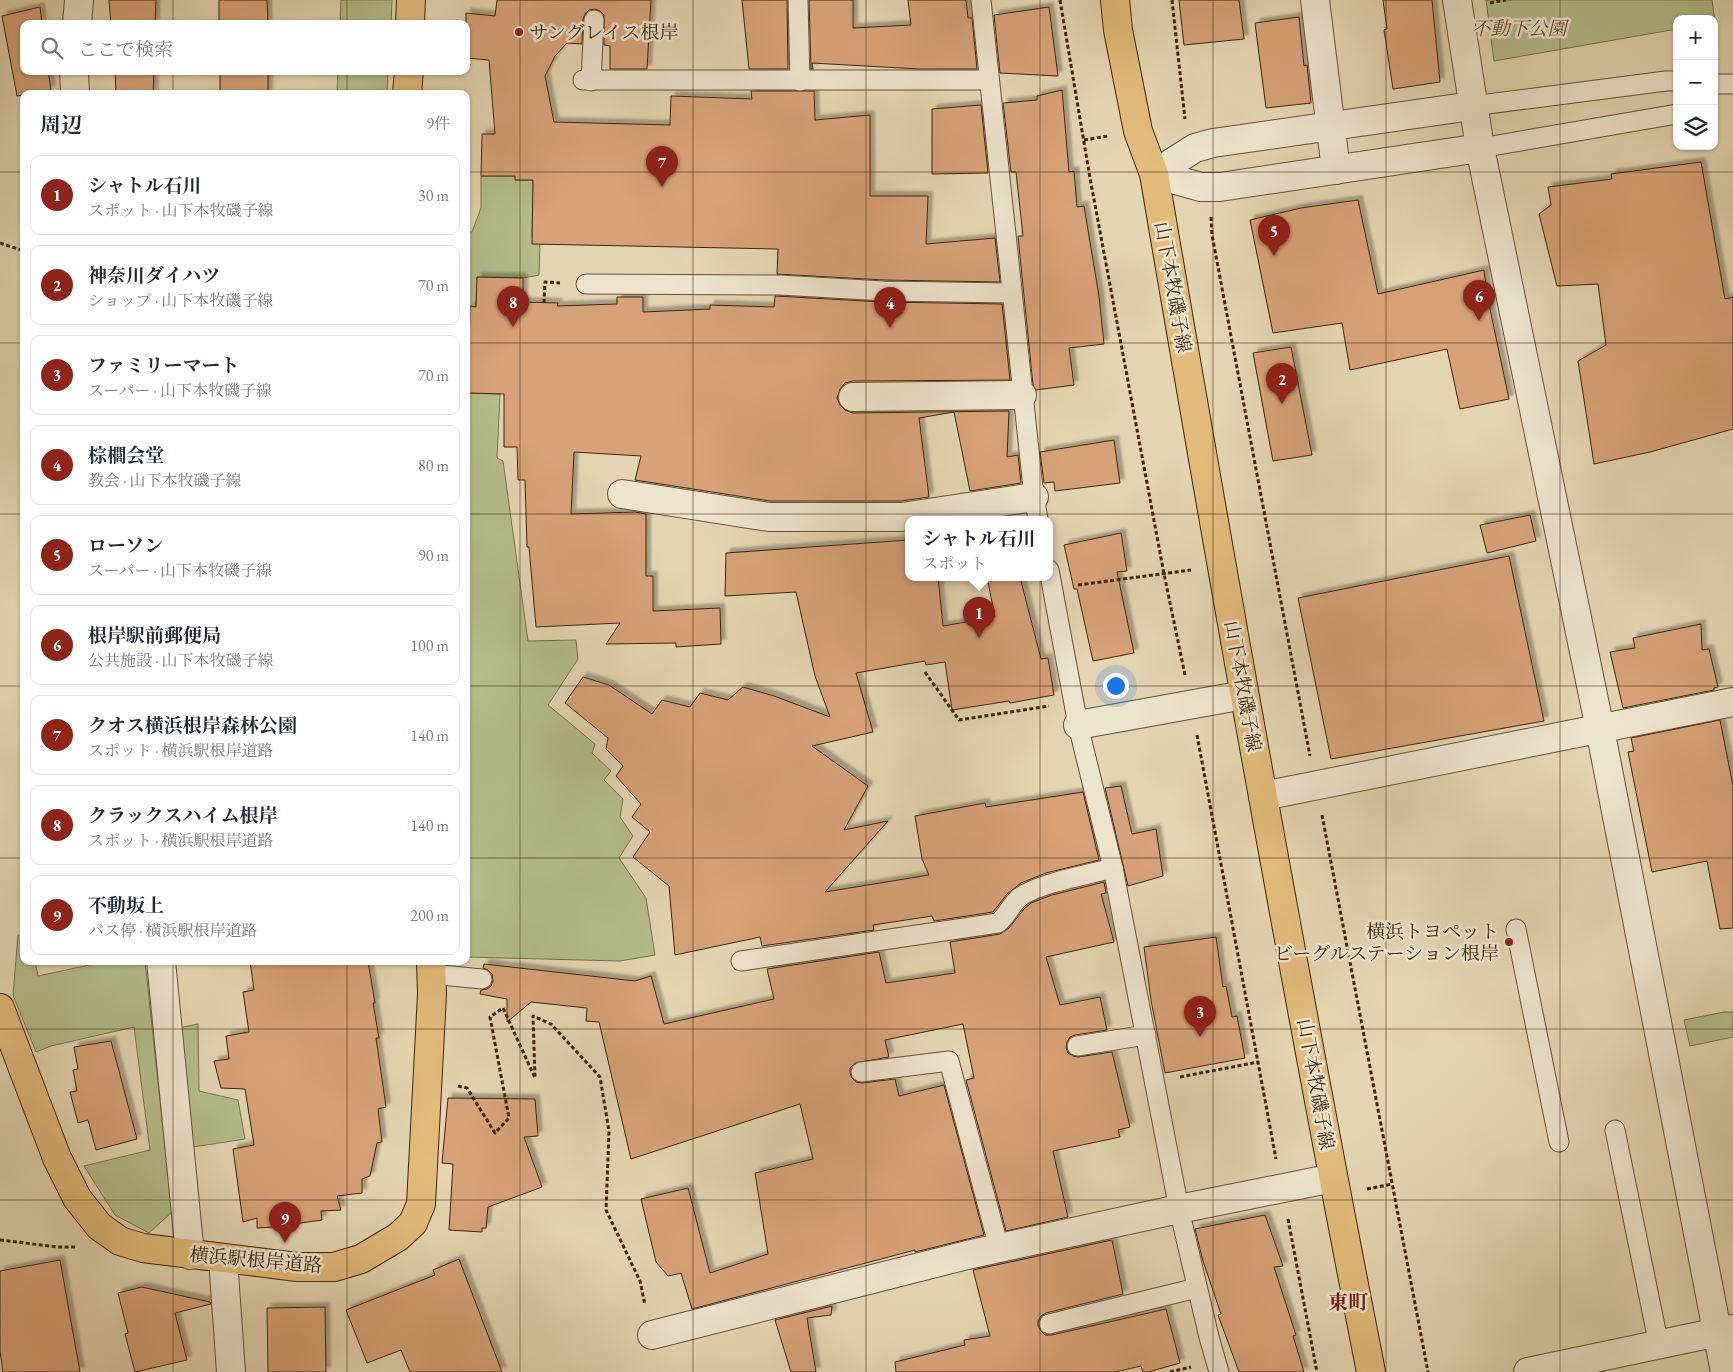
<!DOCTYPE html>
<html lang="ja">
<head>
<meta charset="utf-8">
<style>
	body { margin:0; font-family:"EB Garamond","Noto Serif JP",serif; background:#f6f6f7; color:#1f2937 }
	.controls { position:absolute; right:15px; top:15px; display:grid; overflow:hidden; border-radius:10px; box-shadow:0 1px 4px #0004 }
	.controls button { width:45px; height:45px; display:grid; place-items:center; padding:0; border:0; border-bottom:1px solid #e0e1e3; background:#fff; color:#1f2937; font:25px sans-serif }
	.you { position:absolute; left:1115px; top:685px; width:18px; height:18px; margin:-12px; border:4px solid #fff; border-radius:50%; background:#1a73e8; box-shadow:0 0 0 8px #1a73e833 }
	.badge { display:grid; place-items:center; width:32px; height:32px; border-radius:50%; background:#8f2418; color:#fff; font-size:16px; font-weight:700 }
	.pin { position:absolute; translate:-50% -41px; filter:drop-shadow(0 1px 2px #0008) }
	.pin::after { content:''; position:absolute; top:26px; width:18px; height:15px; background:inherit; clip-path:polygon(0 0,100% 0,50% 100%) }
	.popup { position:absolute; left:905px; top:516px; width:148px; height:65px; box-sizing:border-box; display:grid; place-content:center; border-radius:10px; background:#fff; filter:drop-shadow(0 1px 4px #0005); font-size:16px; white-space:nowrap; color:#747a83 }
	.popup b { font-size:19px; color:#1f2937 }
	.popup::after { content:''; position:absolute; left:50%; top:100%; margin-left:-10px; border:10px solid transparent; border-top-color:#fff }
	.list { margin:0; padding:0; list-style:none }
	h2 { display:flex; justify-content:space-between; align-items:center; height:65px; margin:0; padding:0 20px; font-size:21px }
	h2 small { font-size:16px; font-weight:400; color:#747a83 }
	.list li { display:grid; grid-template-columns:32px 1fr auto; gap:15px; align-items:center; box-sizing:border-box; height:80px; margin:0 10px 10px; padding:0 10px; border:1px solid #e0e1e3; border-radius:10px }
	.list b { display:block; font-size:19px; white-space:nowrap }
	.list p { margin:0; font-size:16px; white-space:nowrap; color:#747a83 }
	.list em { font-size:16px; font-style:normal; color:#747a83 }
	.icon { flex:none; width:28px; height:28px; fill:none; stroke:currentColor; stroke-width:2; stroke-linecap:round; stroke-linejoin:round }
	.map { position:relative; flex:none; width:1733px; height:1372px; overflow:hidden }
	.search { position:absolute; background:#fff; box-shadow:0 1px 4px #0004; left:20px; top:20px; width:450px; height:55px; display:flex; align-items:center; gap:12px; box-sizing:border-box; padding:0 18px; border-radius:10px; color:#747a83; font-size:19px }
	.panel { position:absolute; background:#fff; box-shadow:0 1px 4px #0004; left:20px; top:90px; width:450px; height:875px; border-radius:10px }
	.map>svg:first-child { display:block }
</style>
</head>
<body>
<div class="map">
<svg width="1733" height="1372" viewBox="0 0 1733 1372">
	<defs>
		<filter id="shadow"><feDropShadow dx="4.5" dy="-4.5" stdDeviation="1" flood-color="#0004"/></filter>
	</defs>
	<rect width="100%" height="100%" fill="#e3d5b2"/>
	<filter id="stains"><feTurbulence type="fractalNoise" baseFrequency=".004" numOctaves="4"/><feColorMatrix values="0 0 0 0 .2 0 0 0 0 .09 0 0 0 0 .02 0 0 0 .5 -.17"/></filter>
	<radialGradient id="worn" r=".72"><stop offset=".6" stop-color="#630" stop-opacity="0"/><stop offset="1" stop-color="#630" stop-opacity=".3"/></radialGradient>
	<g fill="#b4bd8c" stroke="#79714c">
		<polygon points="341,0 392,0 391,24 340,24"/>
		<polygon points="1486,0 1712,0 1715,22 1714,19 1677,19 1677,29 1494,61"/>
		<polygon points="338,71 388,71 387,94 337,94"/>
		<polygon points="481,176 515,176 516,180 533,180 532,237 540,241 539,275 523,278 477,277 476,307 471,306 469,347 466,347 466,232 472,232 481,208"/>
		<polygon points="466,360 469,360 468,393 500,394 497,458 503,461 528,641 576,640 578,659 548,705 595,744 592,753 611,771 604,780 623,799 620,817 633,836 619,858 646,898 655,955 620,961 466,957"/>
		<polygon points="18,935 24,935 24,961 35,961 38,976 108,961 145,961 172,1212 149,1233 115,1215 84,1166 150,1150 134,1027 51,1046 36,1052 13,995"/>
		<polygon points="1724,1012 1733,1012 1733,1037 1690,1046 1684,1020"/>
		<polygon points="198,1024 199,1091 238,1100 245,1139 193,1147 178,1028"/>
	</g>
	<g fill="#d8a278" stroke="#3e250c" filter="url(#shadow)">
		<polygon points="109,0 156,0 155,24 111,24"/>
		<polygon points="219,0 267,0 268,24 219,24"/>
		<polygon points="497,0 651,0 647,69 610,69 610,46 604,45 604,15 600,11 595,9 589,10 585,14 583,19 582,44 567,43 555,56 545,76 554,122 670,125 671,96 752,99 751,91 814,91 815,120 870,115 870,196 928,196 926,244 995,238 1000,282 884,280 777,274 778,249 532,244 533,180 515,180 515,176 481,176 482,134 495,134 489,60 466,58 466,13 495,16"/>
		<polygon points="742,0 787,0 788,69 749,69"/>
		<polygon points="809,0 853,0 853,28 911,25 908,0 966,0 968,18 972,18 977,69 919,69 812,63 813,69 811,69"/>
		<polygon points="1179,0 1239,0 1244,39 1184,45"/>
		<polygon points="1383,0 1432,0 1440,82 1393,89 1384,30 1387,29"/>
		<polygon points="40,7 42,24 24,24 24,71 48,71 51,90 17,96 2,16"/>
		<polygon points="1049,7 1058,76 1000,73 994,15"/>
		<polygon points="1299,17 1304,66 1307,65 1311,103 1266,108 1255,23"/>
		<polygon points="115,71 154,71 153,94 116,94"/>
		<rect x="220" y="71" width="48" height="23"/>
		<polygon points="1062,90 1069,172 1074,171 1077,207 1084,206 1099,296 1104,344 1069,348 1074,385 1036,390 1033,385 1018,236 1023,236 1016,172 1011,172 1003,103 1037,100 1037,96"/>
		<polygon points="981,105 988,173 932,174 932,109"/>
		<polygon points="1701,162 1725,299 1733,297 1733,429 1650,452 1594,464 1578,361 1606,345 1598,284 1557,286 1539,214 1551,205 1548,187 1612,179 1611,174"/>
		<polygon points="1358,200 1378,294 1484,270 1487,295 1509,399 1460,409 1447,349 1350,370 1342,323 1273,333 1250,220 1301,208"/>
		<polygon points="477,277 523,278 523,302 558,303 557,306 617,304 617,297 643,297 643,312 710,309 710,305 774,307 775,296 883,302 1002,304 1010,380 853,381 845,383 840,389 837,398 840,405 845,410 853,413 1009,411 1007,457 1018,455 1021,483 970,491 954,412 919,418 929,497 901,501 770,501 635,480 641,456 574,452 571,514 635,512 646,514 646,576 653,576 653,611 720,608 721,644 676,647 676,643 606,644 620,623 536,627 529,547 527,547 525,480 518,480 517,447 504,447 504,394 468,393 470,306 476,307"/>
		<polygon points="1291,347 1312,455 1273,461 1253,353"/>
		<polygon points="1114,440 1120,483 1055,491 1054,482 1044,483 1040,452"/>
		<polygon points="1530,515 1536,541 1487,553 1480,525"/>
		<polygon points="1121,533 1127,571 1117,572 1134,653 1093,661 1077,589 1074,589 1064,545"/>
		<polygon points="909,540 909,577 938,577 943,626 995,617 987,577 1020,577 1041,659 1048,658 1054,695 1010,703 1009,701 952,710 945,662 926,665 925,661 856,673 873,732 812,746 868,786 844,830 888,821 825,892 929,875 922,859 915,816 985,803 986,807 1083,792 1099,860 1046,873 1021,883 1007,894 993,912 934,921 932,916 873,925 874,930 762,946 760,937 675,955 669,886 633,857 650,832 632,817 641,804 616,776 623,766 606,749 608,738 565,703 583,677 609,685 652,714 662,700 690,707 700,693 728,700 743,687 774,696 830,717 815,676 796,592 725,596 726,553"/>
		<polygon points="1509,556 1544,721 1331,759 1298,598"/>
		<polygon points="1701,624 1702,650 1709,649 1718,687 1714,688 1714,690 1623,708 1610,652 1635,648 1633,638"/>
		<polygon points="1720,720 1733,786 1733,928 1720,929 1707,861 1652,872 1628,752 1634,751 1631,738"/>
		<polygon points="1121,786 1132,834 1156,829 1163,876 1128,886 1105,788"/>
		<polygon points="1104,882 1106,893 1101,894 1114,942 1046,957 1060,1005 1100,997 1107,1030 1075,1035 1070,1037 1067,1042 1066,1048 1068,1053 1073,1056 1078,1057 1112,1052 1130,1127 1118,1130 1120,1137 1053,1151 1068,1217 1006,1231 966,1080 974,1078 963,1024 885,1040 889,1057 855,1063 850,1068 850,1073 852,1078 856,1082 862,1083 895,1079 899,1096 944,1085 984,1235 915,1252 915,1250 692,1309 681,1273 668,1276 656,1262 641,1199 688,1188 710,1273 768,1254 755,1173 813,1159 800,1104 631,1159 599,1022 586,1021 587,1008 531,1002 507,1022 507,999 480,994 481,990 487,989 491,986 493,981 492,974 488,970 483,968 484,964 635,981 651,976 664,1024 774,999 767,969 879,952 886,983 955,973 950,942 1000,934 1009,928 1024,909 1031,903 1052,895"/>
		<polygon points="1216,937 1223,987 1226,986 1232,1017 1237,1016 1245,1058 1165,1073 1151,1000 1144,947"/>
		<polygon points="250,961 368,961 375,1003 373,1003 379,1038 376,1038 386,1107 378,1109 382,1142 377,1143 370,1176 362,1179 362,1193 337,1196 341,1210 321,1211 322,1220 294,1224 294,1226 257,1228 257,1218 243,1222 233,1149 254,1145 245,1089 221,1088 214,1061 229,1059 226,1036 249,1032 243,992 254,990"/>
		<polygon points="111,1041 137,1139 96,1150 88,1120 78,1123 70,1092 77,1091 73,1070 78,1069 74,1047"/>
		<polygon points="448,1098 535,1099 538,1136 524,1137 542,1187 488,1207 486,1228 482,1228 482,1232 449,1230 453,1164 442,1163"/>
		<polygon points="1265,1215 1283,1266 1274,1267 1296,1335 1293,1336 1304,1372 1239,1372 1218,1315 1221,1314 1203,1261 1195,1229"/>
		<polygon points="1112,1240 1123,1294 1046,1313 1041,1316 1038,1321 1038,1326 1041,1331 1045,1335 1052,1335 1166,1309 1180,1363 1148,1372 1143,1372 1141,1366 1115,1372 896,1372 895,1362 965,1345 964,1340 990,1336 973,1270"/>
		<polygon points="459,1259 502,1372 410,1372 401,1350 367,1363 346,1310 435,1275 433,1270"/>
		<polygon points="60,1260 80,1372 3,1372 0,1351 0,1271"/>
		<polygon points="142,1287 210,1302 211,1304 175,1313 187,1360 135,1372 125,1334 128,1333 118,1293"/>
		<polygon points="832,1306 831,1315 807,1318 816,1372 791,1372 775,1320"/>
		<polygon points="325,1307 326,1372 268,1372 267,1308"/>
	</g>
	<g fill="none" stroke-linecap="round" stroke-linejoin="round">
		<g stroke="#675136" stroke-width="21">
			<g id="service">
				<polyline points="798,0 800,81"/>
				<polyline points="981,0 1034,497 1038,519"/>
				<polyline points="583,80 989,80"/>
				<polyline points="591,81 594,20"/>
				<polyline points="1714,84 1733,84"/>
				<polyline points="1472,106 1666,81 1677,81"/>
				<polyline points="1480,148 1677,114"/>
				<polyline points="586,284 780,285 884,291 1011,293"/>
				<polyline points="1049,570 1078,725 1113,868 1179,1209 1209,1337 1219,1372"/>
				<polyline points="1516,929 1559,1142"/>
				<path d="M741 961 998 923C1007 916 1010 906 1018 899 1033 884 1091 874 1113 868"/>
				<polyline points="431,974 482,979"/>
				<polyline points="1077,1046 1146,1035"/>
				<polyline points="861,1072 949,1061 999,1248"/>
				<polyline points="1615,1130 1656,1331"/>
				<polyline points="1049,1324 1197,1288"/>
			</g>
		</g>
		<g stroke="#675136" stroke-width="30">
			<g id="minor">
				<polyline points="1315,0 1336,170"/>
				<polyline points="1457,0 1480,148 1600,729 1725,1372"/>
				<polyline points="77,24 79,0"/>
				<polyline points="74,71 75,94"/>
				<polyline points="1154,174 1201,187 1220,187 1480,148"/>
				<polyline points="1154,174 1195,148 1213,143 1472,106"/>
				<polyline points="853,397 1022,395"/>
				<polyline points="622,494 769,517 902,517 1034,497"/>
				<polyline points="1078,725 1244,695"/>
				<polyline points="1263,796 1733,702"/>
				<polyline points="161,961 190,1255"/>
				<polyline points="223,1259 231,1372"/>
				<polyline points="652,1335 967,1255 1179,1209 1333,1178"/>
				<polyline points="1528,1372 1733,1329"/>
			</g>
		</g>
		<g stroke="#3e250c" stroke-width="30">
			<g id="primary">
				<path d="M1115 0 1118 30 1138 131 1154 174C1222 574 1293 974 1371 1372"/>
				<polyline points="410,24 411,0"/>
				<polyline points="407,94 409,71"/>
				<polyline points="0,1008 57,1158 77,1198 99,1226 120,1241 143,1248 297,1267 334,1267 361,1259 398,1237 413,1223 421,1204 432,994 431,961"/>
			</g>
		</g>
		<g stroke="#3e250c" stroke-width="3" stroke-dasharray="4 2.5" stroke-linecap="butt">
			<polyline points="1060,0 1090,178 1164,574 1185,675"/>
			<polyline points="1172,0 1185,119"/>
			<polyline points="1490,3 1506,0"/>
			<polyline points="1084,140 1108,136"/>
			<polyline points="1211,217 1212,235 1310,756"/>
			<polyline points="0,243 24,251"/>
			<polyline points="544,303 545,282 560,283"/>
			<polyline points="466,355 469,355"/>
			<polyline points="1078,585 1191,570"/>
			<polyline points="925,672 959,720 1049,706"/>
			<polyline points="1197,735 1276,1159"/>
			<polyline points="1322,815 1428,1372"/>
			<polyline points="1180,1077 1258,1062"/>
			<polyline points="458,1086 467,1088 495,1133 509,1118 490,1017 503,1008 535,1078 533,1016 551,1024 600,1077 609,1131 606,1210 640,1281 645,1305"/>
			<polyline points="1367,1189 1392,1184"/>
			<polyline points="1288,1219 1317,1372"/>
			<polyline points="0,1240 58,1247 76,1247"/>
			<polyline points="1170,1372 1191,1367"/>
		</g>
		<use href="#service" stroke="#ede4cd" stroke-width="19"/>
		<use href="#minor" stroke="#ede4cd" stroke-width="28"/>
		<use href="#primary" stroke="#e2ba79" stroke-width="28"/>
	</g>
	<path fill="none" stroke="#3e250c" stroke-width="1" stroke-opacity="0.55" d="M173 0V24M347 0V24M520 0V1372M693 0V1372M866 0V1372M1040 0V1372M1213 0V1372M1386 0V1372M1560 0V1372M173 71V94M347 71V94M0 172H24M466 172H1733M0 343H24M466 343H1733M0 514H24M466 514H1733M0 686H24M466 686H1733M0 858H24M466 858H1733M173 961V1372M347 961V1372M0 1029H1733M0 1200H1733"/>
	<g fill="#8f2418" stroke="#ede4cd" stroke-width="2">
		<circle cx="519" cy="32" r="5"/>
		<circle cx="1509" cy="942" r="5"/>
	</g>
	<g text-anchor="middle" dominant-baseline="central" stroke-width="5" stroke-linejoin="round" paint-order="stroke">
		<g font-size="19" font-style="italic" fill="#5c4b2c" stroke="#ede4cd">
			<text x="1519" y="28">不動下公園</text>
		</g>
		<g font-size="19" fill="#3e250c" stroke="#ede4cd" text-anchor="start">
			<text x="529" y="32">サングレイス根岸</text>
			<text x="1499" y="931" text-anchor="end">横浜トヨペット<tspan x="1499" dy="22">ビーグルステーション根岸</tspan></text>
		</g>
		<g font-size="19" fill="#3e250c" stroke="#ede4cd">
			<text transform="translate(1173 287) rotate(80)">山下本牧磯子線</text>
			<text transform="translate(1243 686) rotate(80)">山下本牧磯子線</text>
			<text transform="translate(1316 1084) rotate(80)">山下本牧磯子線</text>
			<text transform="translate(256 1260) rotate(5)">横浜駅根岸道路</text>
		</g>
		<g font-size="20" font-weight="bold" fill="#7a1f14" stroke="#ede4cd">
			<text x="1348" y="1302">東町</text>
		</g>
	</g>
	<rect width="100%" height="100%" filter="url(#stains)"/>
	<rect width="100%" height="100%" fill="url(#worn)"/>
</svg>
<div class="controls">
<button>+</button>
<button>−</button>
<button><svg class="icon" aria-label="layers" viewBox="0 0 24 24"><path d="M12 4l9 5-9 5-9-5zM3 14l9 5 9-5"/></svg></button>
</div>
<div class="you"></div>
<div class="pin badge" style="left:979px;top:638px">1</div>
<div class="popup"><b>シャトル石川</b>スポット</div>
<div class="pin badge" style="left:1282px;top:404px">2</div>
<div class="pin badge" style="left:1200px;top:1037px">3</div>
<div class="pin badge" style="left:890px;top:328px">4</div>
<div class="pin badge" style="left:1274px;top:256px">5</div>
<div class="pin badge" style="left:1479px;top:321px">6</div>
<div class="pin badge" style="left:662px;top:187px">7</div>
<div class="pin badge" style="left:513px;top:327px">8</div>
<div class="pin badge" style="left:285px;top:1243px">9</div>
<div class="search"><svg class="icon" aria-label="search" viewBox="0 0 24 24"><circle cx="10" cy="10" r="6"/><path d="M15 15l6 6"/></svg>ここで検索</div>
<section class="panel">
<h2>周辺<small>9件</small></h2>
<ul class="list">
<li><span class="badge">1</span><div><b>シャトル石川</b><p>スポット · 山下本牧磯子線</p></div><em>30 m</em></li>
<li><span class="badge">2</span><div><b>神奈川ダイハツ</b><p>ショップ · 山下本牧磯子線</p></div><em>70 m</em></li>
<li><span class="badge">3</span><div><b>ファミリーマート</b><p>スーパー · 山下本牧磯子線</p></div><em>70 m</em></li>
<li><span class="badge">4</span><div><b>棕櫚会堂</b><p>教会 · 山下本牧磯子線</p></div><em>80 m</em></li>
<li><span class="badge">5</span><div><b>ローソン</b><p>スーパー · 山下本牧磯子線</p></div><em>90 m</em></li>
<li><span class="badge">6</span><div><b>根岸駅前郵便局</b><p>公共施設 · 山下本牧磯子線</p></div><em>100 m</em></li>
<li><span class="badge">7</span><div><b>クオス横浜根岸森林公園</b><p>スポット · 横浜駅根岸道路</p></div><em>140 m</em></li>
<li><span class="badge">8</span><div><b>クラックスハイム根岸</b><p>スポット · 横浜駅根岸道路</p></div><em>140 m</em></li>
<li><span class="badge">9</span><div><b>不動坂上</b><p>バス停 · 横浜駅根岸道路</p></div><em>200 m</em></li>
</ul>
</section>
</div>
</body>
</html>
